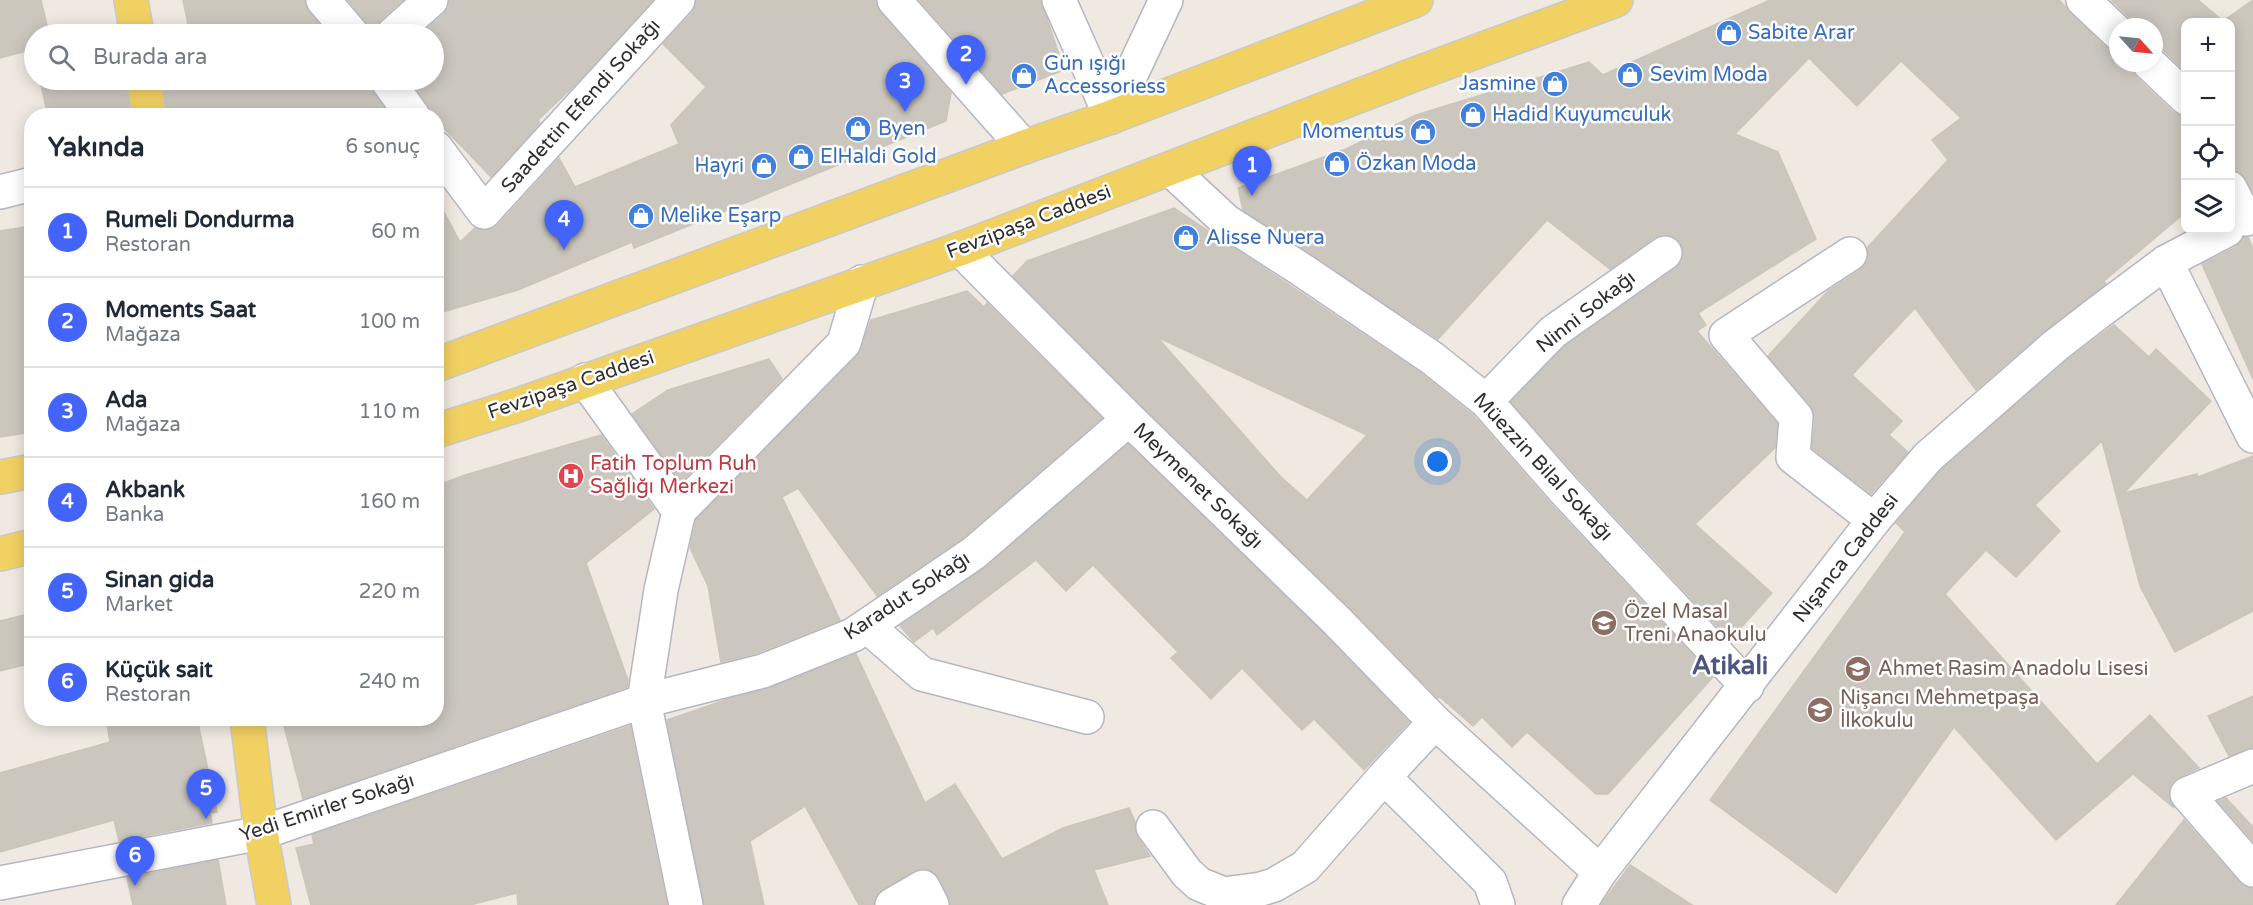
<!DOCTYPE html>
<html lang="tr">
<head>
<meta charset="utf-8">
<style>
	body { margin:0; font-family:"Varela Round",sans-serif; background:#f2f2f3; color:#1f2937 }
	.controls { position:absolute; right:18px; top:18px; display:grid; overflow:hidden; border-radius:12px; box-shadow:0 3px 15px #0003 }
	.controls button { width:54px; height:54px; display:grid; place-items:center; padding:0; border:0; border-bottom:2px solid #e0e1e3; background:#fff; color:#1f2937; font:30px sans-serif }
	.compass { position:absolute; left:2109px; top:18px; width:54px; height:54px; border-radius:50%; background:#fff; box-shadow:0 3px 15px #0003; rotate:117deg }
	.you { position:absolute; left:1438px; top:462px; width:21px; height:21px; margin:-15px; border:4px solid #fff; border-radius:50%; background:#1a73e8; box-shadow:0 0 0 9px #1a73e833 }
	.badge { display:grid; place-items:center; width:39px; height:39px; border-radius:50%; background:#4264fb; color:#fff; font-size:20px; font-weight:700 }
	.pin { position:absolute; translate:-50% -50px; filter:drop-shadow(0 2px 3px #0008) }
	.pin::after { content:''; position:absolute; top:32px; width:21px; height:18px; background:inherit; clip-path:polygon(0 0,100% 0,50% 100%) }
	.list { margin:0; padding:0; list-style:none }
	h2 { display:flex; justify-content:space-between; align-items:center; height:78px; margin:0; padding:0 24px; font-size:26px }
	h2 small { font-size:20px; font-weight:400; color:#747a83 }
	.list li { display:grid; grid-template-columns:39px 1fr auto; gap:18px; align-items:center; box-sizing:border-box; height:90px; padding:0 24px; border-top:2px solid #e0e1e3 }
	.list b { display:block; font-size:22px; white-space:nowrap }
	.list p { margin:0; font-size:20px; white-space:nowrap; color:#747a83 }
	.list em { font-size:20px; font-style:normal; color:#747a83 }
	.icon { flex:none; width:33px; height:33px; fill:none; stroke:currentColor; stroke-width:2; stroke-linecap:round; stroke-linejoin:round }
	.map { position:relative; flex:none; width:2253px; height:905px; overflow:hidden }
	.search { position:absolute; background:#fff; box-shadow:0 3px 15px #0003; left:24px; top:24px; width:420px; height:66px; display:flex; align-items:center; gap:15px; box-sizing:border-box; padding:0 21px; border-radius:33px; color:#747a83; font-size:22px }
	.panel { position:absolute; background:#fff; box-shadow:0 3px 15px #0003; left:24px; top:108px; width:420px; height:618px; border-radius:24px }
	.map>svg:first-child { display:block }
</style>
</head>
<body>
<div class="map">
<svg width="2253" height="905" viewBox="0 0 2253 905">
	<rect width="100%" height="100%" fill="#efe9e1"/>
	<g fill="#cbc7bf" stroke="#cbc5ba" stroke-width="1.5" fill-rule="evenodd">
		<polygon points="0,0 41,0 49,34 34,34 34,49 0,58"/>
		<polygon points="183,0 305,0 309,12 328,34 190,34"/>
		<polygon points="348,0 403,0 380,20 375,28 375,34 370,34 366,22"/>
		<polygon points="449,0 653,0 575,85 538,120 540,123 491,177 436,120 436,116 432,115 428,105 410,80 434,80 434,34 421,34 444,14 449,6"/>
		<polygon points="696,0 876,0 880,12 951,93 946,121 634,248 632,242 518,290 436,314 436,197 460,242 475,228 488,230 498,225 559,158 575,187 679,144 671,125 706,87 663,44 692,13"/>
		<polygon points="919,0 1041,0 1064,70 1002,94"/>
		<polygon points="1770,0 2059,0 2105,47 2118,51 2118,63 2131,63 2131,69 2136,77 2173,112 2186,116 2186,226 2181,216 2104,281 2106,284 2043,332 1976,390 1915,308 1852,375 1902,421 1889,435 1908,452 1871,494 1812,448 1815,418 1811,406 1768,356 1828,291 1860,270 1866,263 1869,254 1867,248 1948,160 1932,140 1961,118 1901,61 1857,106 1809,58 1735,134 1778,152 1816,239 1698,313 1706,325 1697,331 1777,423 1775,448 1695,524 1772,593 1730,640 1577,476 1511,402 1565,346 1676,268 1682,261 1684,252 1680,242 1672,236 1664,234 1655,237 1610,269 1547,220 1438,339 1243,210 1238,188 1346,149 1416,115 1589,62 1603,75"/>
		<polygon points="2114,0 2198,0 2223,21 2253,0 2253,192 2241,173 2230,169 2230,22 2186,22 2186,72 2162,49 2154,45 2154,27 2136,27 2131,19 2112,1"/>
		<polygon points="40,80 126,80 130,116 48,116"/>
		<polygon points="163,80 369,80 372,91 390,116 167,116"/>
		<path d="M1174 208 1421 373 1473 415 1549 502 1713 677 1608 794H1596L1527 732 1512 747 1482 717 1473 726 1440 697 1438 698 1350 608 1142 406 1013 276 1027 261ZM1157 337 1367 435 1307 500 1281 477Z"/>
		<polygon points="32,226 32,432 0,437 0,231"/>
		<polygon points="2244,237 2248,237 2253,248 2253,379 2202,264 2236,247"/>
		<polygon points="967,291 984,307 987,303 1102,418 963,538 877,596 798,488 782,497 840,620 757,653 721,662 708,586 690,548 696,520 857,356 871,320"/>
		<polygon points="2114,325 2149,357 2156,349 2211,401 2124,493 2197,474 2198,477 2253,456 2253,611 2175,652 2140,586 2102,441 2035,505 2060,531 2016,577 1986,550 1945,594 2097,764 2150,715 2199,768 2180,777 2172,782 2169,790 2169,798 2174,808 2133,774 2056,840 1954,727 1836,893 1710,800 1905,532 1896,523 1941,470 2067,360"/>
		<polygon points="769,359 782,379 681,482 632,414 668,390"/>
		<polygon points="601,435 654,509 586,563 628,680 627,687 303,799 282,718 436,718 436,486 465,475"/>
		<polygon points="1128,444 1324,634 1409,722 1364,770 1314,719 1302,730 1242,668 1211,699 1171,658 1178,652 1093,565 1066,591 1036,560 937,635 933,628 914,642 900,626 986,567"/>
		<polygon points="32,613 32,663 0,671 0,621"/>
		<polygon points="856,654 925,803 955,784 1002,859 1063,828 1129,808 1135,822 1135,830 1138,838 1150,856 1094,870 1108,905 951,905 939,878 932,871 923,868 914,871 883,889 876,895 873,905 859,905 805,806 750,841 764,905 704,905 667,720 728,699 770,688"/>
		<polygon points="2253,696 2253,748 2229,756 2208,716"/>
		<polygon points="106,718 197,718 217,812 210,813 212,823 119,841 114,820 0,852 0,773 110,742"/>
		<polygon points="630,726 667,905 518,905 517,893 470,905 311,905 296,848 314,844 312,835"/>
		<polygon points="2226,798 2253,827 2253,841 2218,801"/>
		<polygon points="2184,820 2239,882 2246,887 2253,888 2253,905 2116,905"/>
		<polygon points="218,860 226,905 133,905 127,878"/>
		<polygon points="1630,865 1692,905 1601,905"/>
	</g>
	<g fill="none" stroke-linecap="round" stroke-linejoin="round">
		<g stroke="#b4b7c1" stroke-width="36">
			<g id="minor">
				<polyline points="323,0 352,34"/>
				<polyline points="894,0 1024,147"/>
				<polyline points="1059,0 1111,117"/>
				<polyline points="2083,0 2118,33"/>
				<polyline points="393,34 431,0"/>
				<polyline points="2149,63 2186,98"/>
				<polyline points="387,80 413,116"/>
				<polyline points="1111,117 1166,0"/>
				<polyline points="436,148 484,212 678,0"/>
				<polyline points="1170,169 1226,221 1302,270 1432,358 1486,401 1563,489 1747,686"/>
				<polyline points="2230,188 2246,219"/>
				<polyline points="0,192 32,184"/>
				<polyline points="960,249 1129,419 1337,621 1435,722 1600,872"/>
				<polyline points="1850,254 1726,335 1796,417 1793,457 1874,520"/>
				<polyline points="2166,262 2253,436"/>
				<polyline points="585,380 679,511 661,590 644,701 686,905"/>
				<polyline points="1486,401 1553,332 1665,253"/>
				<polyline points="679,511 844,343 862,282"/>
				<polyline points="867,626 922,674 1087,717"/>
				<polyline points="1435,722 1384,777 1490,882 1498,905"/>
				<polyline points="2253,766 2187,794 2253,870"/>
				<polyline points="1153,827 1187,873 1199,884 1224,894 1261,889 1274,885 1305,867 1384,777"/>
				<polyline points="0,883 261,833 644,701 763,671 853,635 974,553 1129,419"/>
				<polyline points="892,905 923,887 932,905"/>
				<polyline points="1579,905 1600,872 1874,520 1928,457 2055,346 2099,312 2166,262 2227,230"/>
			</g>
		</g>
		<g stroke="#c9c9c9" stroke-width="36">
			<g id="major">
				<polyline points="131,0 137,34"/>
				<polyline points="144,80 149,116"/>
				<polyline points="436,365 1024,147 1111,117 1416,0"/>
				<polyline points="436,431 518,405 960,249 1413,75 1616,0"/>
				<polyline points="0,477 32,471"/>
				<polyline points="0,554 32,546"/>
				<polyline points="247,718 261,833 274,905"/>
			</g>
		</g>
		<use href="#minor" stroke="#fff" stroke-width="33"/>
		<use href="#major" stroke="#f2d163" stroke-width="33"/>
	</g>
	<defs>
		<g id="shop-disc" transform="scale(1.35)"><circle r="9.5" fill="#3f7fe0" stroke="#fff"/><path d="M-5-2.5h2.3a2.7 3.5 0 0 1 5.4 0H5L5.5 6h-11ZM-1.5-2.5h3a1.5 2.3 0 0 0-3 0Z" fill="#fff"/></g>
		<g id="hospital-disc" transform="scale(1.35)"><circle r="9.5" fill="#e0444e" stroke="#fff"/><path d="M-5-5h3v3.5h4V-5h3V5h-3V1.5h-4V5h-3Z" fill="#fff"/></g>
		<g id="school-disc" transform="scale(1.35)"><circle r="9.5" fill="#8d6e63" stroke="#fff"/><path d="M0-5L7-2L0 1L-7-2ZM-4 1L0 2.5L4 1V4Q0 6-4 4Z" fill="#fff"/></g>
	</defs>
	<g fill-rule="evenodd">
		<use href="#shop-disc" x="1729" y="33"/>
		<use href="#shop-disc" x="1630" y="75"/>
		<use href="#shop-disc" x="1024" y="76"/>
		<use href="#shop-disc" x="1555" y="84"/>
		<use href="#shop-disc" x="1473" y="115"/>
		<use href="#shop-disc" x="858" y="129"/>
		<use href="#shop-disc" x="1423" y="132"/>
		<use href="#shop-disc" x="801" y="157"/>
		<use href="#shop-disc" x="1337" y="164"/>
		<use href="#shop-disc" x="764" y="166"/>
		<use href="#shop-disc" x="641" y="216"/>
		<use href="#shop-disc" x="1186" y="238"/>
		<use href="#hospital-disc" x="571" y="476"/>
		<use href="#school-disc" x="1604" y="623"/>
		<use href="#school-disc" x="1858" y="669"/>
		<use href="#school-disc" x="1820" y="710"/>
	</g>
	<g text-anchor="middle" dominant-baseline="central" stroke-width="5" stroke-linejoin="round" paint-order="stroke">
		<g font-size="20" fill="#366cbe" stroke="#fff" text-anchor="start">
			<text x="1748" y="33">Sabite Arar</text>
			<text x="1044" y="64">Gün ışığı<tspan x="1044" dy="23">Accessoriess</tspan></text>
			<text x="1650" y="75">Sevim Moda</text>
			<text x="1536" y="84" text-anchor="end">Jasmine</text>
			<text x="1492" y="115">Hadid Kuyumculuk</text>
			<text x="878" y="129">Byen</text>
			<text x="1404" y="132" text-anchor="end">Momentus</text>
			<text x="820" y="157">ElHaldi Gold</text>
			<text x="1356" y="164">Özkan Moda</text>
			<text x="744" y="166" text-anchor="end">Hayri</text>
			<text x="660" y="216">Melike Eşarp</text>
			<text x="1206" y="238">Alisse Nuera</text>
		</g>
		<g font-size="20" fill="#2e2e2e" stroke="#fff">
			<text transform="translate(581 106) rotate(-48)">Saadettin Efendi Sokağı</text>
			<text transform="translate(1029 222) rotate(-21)">Fevzipaşa Caddesi</text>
			<text transform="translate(1586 312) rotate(-38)">Ninni Sokağı</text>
			<text transform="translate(571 385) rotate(-19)">Fevzipaşa Caddesi</text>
			<text transform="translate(1543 467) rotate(47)">Müezzin Bilal Sokağı</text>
			<text transform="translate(1198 486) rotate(44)">Meymenet Sokağı</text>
			<text transform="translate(1846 558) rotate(-52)">Nişanca Caddesi</text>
			<text transform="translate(907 596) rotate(-33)">Karadut Sokağı</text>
			<text transform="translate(327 808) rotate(-18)">Yedi Emirler Sokağı</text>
		</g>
		<g font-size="20" fill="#be3a42" stroke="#fff" text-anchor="start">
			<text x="590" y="464">Fatih Toplum Ruh<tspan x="590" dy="23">Sağlığı Merkezi</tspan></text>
		</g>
		<g font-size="20" fill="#785e54" stroke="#fff" text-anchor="start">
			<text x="1624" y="612">Özel Masal<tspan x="1624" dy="23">Treni Anaokulu</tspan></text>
			<text x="1878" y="669">Ahmet Rasim Anadolu Lisesi</text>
			<text x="1840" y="698">Nişancı Mehmetpaşa<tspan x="1840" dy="23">İlkokulu</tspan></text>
		</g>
		<g font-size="26" font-weight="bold" fill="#4d5680" stroke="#fff">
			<text x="1730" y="665">Atikali</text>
		</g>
	</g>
</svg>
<div class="controls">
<button>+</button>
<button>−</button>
<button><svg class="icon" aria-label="locate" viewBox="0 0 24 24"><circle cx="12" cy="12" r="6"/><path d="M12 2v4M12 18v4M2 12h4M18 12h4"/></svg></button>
<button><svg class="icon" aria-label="layers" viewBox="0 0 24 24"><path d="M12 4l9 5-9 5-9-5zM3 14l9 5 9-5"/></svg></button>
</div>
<svg class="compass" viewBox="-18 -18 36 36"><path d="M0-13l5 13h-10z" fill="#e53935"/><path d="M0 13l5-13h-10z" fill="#747a83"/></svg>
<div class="you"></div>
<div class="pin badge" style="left:1252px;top:196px">1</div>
<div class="pin badge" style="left:966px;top:85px">2</div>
<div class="pin badge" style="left:905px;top:112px">3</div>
<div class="pin badge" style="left:564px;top:250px">4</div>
<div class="pin badge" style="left:206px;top:819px">5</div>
<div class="pin badge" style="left:135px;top:886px">6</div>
<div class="search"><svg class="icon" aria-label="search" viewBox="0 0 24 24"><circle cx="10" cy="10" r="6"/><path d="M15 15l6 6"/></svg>Burada ara</div>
<section class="panel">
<h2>Yakında<small>6 sonuç</small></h2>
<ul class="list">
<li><span class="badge">1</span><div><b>Rumeli Dondurma</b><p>Restoran</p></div><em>60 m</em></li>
<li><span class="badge">2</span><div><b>Moments Saat</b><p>Mağaza</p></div><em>100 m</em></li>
<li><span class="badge">3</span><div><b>Ada</b><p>Mağaza</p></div><em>110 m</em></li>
<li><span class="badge">4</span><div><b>Akbank</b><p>Banka</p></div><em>160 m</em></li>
<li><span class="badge">5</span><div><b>Sinan gida</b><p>Market</p></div><em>220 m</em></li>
<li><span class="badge">6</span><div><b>Küçük sait</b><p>Restoran</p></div><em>240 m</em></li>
</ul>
</section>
</div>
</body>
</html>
